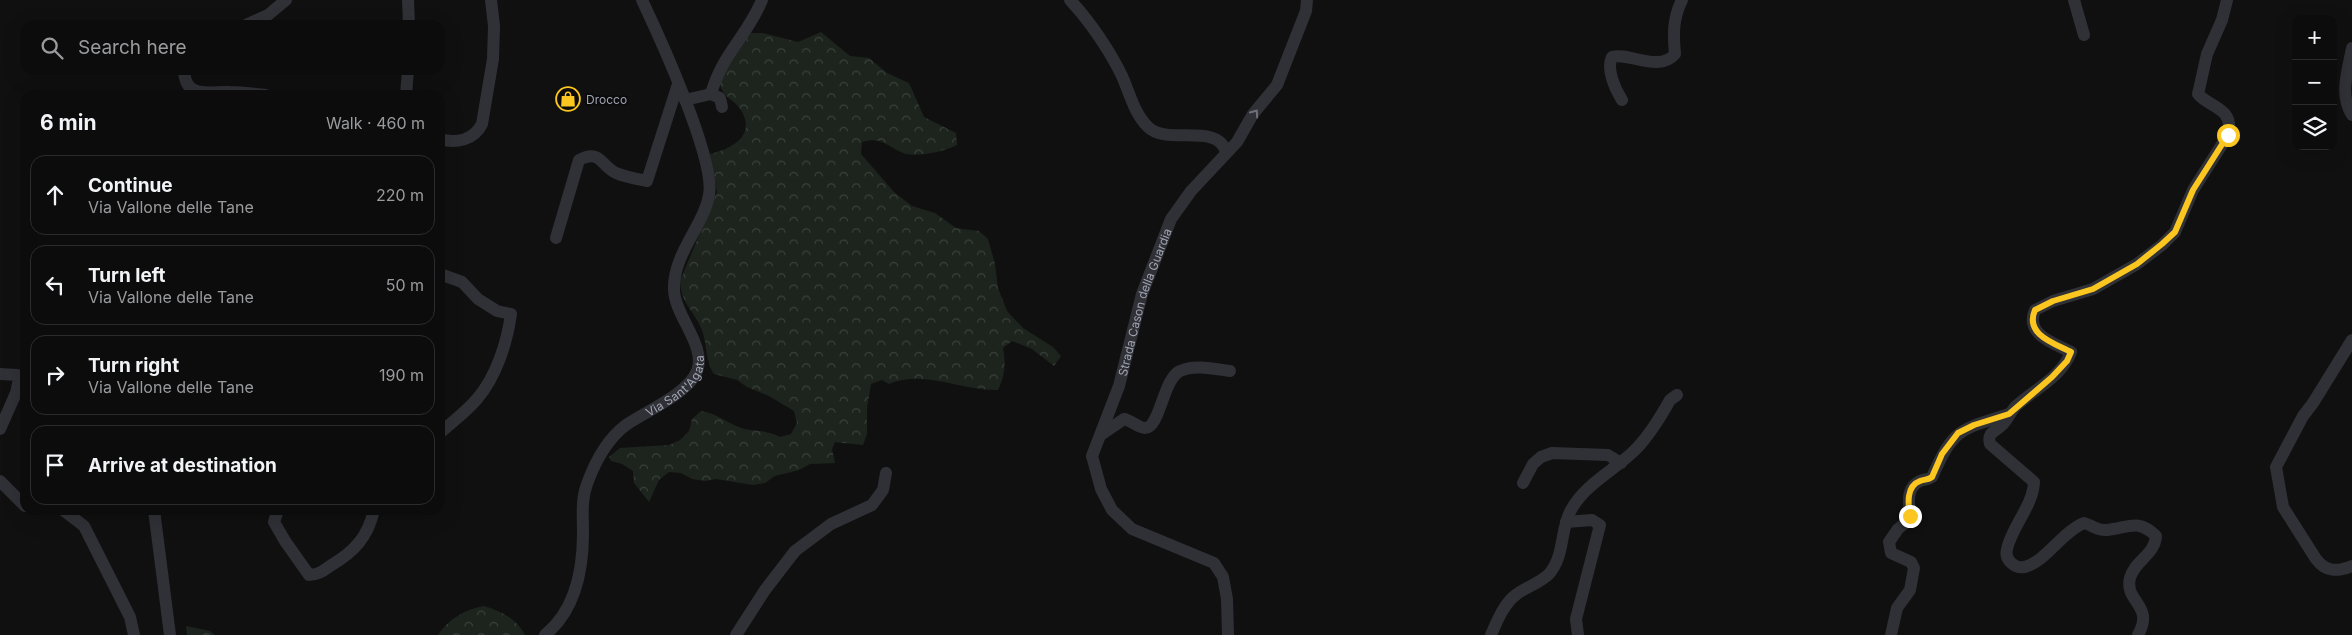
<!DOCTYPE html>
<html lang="en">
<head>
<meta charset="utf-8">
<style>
	body { margin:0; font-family:Inter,sans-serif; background:#151516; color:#f1f3f6 }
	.controls { position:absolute; right:15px; top:15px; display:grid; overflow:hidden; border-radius:10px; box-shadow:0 5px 20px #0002 }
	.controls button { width:45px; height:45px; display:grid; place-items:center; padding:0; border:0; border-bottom:1px solid #2c2c2e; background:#0c0c0d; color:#f1f3f6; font:25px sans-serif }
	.stop { position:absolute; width:15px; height:15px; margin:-11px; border:4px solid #fac61f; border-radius:50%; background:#fff }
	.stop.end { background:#fac61f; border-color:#fff; box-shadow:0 1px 5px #0008 }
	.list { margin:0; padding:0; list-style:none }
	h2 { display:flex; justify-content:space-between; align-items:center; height:65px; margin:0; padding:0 20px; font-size:21px }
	h2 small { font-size:16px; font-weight:400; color:#9a9b9d }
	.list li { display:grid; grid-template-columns:32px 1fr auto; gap:15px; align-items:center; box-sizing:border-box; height:80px; margin:0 10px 10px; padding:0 10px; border:1px solid #2c2c2e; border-radius:15px }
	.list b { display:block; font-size:19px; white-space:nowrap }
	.list p { margin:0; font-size:16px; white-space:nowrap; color:#9a9b9d }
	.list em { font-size:16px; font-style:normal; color:#9a9b9d }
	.icon { flex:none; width:28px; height:28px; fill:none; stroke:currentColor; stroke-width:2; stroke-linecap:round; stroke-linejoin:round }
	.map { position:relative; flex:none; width:2352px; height:635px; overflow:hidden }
	.search { position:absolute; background:#0c0c0d; box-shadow:0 5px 20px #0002; left:20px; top:20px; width:425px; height:55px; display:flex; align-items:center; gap:12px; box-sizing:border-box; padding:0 18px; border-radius:15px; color:#9a9b9d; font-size:19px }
	.panel { position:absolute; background:#0c0c0d; box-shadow:0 5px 20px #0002; left:20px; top:90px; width:425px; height:425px; border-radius:15px }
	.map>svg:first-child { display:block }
</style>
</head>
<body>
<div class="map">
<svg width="2352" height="635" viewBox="0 0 2352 635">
	<defs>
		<pattern id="forest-crowns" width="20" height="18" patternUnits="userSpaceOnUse" patternTransform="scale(1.25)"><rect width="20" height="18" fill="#1c241d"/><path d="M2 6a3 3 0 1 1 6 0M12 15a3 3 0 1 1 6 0" fill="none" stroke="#3a413b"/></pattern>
	</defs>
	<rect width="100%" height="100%" fill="#101011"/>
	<g fill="url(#forest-crowns)">
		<path d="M821 32 850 56 869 58 887 73 909 83 924 117 956 133 957 145C946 151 919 157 906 154 888 148 883 136 862 142L861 154 894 192 912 206 935 213 956 228 979 231 988 239 995 264 998 288 1007 311 1023 328 1053 347 1061 356 1054 366 1032 349 1012 341 1003 348C1006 364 1005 375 998 390 962 391 923 369 889 384L882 380 871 384 867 408V434L863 445 835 442 832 449 835 463 810 464 799 470 775 476 765 483 753 485 716 479 705 481 692 479 681 473 669 472 659 480 649 502 634 483 633 471 622 464 611 461 609 457 620 448 669 445 680 440 689 431 692 419 701 411C717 413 729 425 745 429 759 432 767 430 780 437L791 434 797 423 794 411 769 396 747 387 737 380 714 374C704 358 708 344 701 328 693 309 681 304 680 281L717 192 710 154C730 149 757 137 741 110 735 100 722 97 720 84 717 64 739 46 751 33H763L798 42Z"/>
		<path d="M484 606C501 611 517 619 525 635H438C448 619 466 609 484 606Z"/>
		<polygon points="186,626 210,631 215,635 187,635"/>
	</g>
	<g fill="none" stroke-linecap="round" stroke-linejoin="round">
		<g stroke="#303136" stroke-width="12">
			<polyline points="408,0 409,25"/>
			<path d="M1070 0C1089 20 1110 51 1122 76 1130 94 1134 113 1148 127 1167 146 1218 122 1226 152"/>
			<polyline points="2074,0 2084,35"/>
			<polyline points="246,25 268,15 286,0"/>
			<path d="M2352 48C2348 70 2339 95 2352 115"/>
			<path d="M184 70C185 100 210 91 230 92 242 92 254 94 266 95"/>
			<polyline points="711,94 720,98 722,107"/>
			<polyline points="406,95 408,70"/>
			<path d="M685 100 711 94C722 54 748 35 762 0"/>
			<path d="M1622 100C1615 89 1606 69 1612 57 1629 52 1659 73 1675 54 1673 34 1673 18 1682 0"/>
			<path d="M440 139C456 144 474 140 482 124L493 59 494 26 491 0"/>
			<path d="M556 238 579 160C601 149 600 165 616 173 625 177 637 179 647 181L678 84"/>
			<path d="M440 274 462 282 478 299 497 311 511 314C507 343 496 377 477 399 466 412 452 422 440 433"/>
			<path d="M2352 340 2313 403 2303 416 2276 467 2283 507 2316 559C2326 572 2337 572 2352 566"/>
			<polyline points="0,374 17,375 19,379 16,393 0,429"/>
			<path d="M1102 434 1124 419C1131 420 1138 428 1145 428 1160 428 1163 379 1180 371 1194 364 1215 369 1230 371"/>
			<polyline points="0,481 25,506"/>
			<polyline points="1523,483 1533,464 1541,457 1552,453 1608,455 1621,463"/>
			<polyline points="63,510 84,526 130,617 134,635"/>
			<polyline points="154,510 170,635"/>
			<path d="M278 510 274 522 285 541 309 575C318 575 323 571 330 566 354 552 368 537 374 510"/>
			<polyline points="1566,522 1592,520 1600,525 1576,619 1578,635"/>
			<path id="s1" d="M545 635C576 610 583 570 583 533 583 516 581 500 587 484 595 462 607 439 626 425 646 411 688 394 697 371 707 346 674 315 674 289 673 254 704 225 709 195 716 160 659 36 642 0"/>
			<polyline points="736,635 765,590 795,551 831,524 872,505 883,490 886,473"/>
			<path id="s2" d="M1228 635 1227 599 1223 577 1214 563 1132 529 1112 510 1101 489 1092 456 1119 386 1142 294 1171 219 1191 191 1237 142 1253 114 1277 85 1306 11 1307 0"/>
			<path d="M1491 635C1497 621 1504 603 1517 594 1528 586 1540 583 1549 574 1565 556 1560 529 1571 510 1585 484 1615 470 1635 450 1649 436 1660 418 1670 400L1677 395"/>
			<path d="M1891 635 1897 608 1910 590 1914 568 1911 562 1891 553 1889 542 1898 529 1910 519C1910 507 1904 488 1920 481 1924 479 1928 480 1932 477 1954 428 1959 430 2009 414"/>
			<path d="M2138 635C2155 605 2124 602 2130 578 2134 561 2155 555 2156 536 2138 518 2128 528 2107 530 2098 531 2092 525 2084 523 2062 532 2046 561 2025 567 2015 569 2004 560 2007 549 2012 526 2033 506 2034 482L1990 444C1987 433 1994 432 2001 426 2007 421 2010 413 2015 407 2033 390 2062 377 2071 352 2056 344 2024 335 2035 310L2053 301 2093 289 2137 264 2162 245 2175 232 2193 190 2228 135C2235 108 2210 108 2198 94L2207 54 2222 20 2227 0"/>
		</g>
	</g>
	<defs><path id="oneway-chevron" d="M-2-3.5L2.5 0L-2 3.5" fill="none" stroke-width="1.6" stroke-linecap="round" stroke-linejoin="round" transform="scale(1.25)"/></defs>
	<use stroke="#6e707b" href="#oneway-chevron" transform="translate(1255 113) rotate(-55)"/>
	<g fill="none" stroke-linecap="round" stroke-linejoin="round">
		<path stroke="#fac61f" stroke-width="6" d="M1910 516C1908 504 1906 486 1920 481 1925 479 1928 480 1932 477L1942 454 1958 433 1974 425 2009 414 2052 377 2067 361 2071 352C2056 344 2024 335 2035 310L2053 301 2093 289 2137 264 2162 244 2175 232 2193 190 2228 135"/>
	</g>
	<defs>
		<g id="shop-ring" transform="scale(1.25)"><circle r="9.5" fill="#0b0b0c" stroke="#fac61f" stroke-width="1.5"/><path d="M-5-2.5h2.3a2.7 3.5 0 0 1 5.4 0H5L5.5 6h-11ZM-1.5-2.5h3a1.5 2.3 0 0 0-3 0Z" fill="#fac61f"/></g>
	</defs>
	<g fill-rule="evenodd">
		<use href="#shop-ring" x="568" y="99"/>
	</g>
	<g text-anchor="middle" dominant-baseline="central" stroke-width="4" stroke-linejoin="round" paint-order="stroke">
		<g font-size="12" fill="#a0a4b3" stroke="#0b0b0c" text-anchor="start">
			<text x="586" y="99">Drocco</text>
		</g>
		<g font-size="12" fill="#a0a4b3" stroke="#0b0b0c">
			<text stroke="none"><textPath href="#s2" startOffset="412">Strada Cason della Guardia</textPath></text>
			<text stroke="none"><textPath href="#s1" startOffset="299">Via Sant'Agata</textPath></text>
		</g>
	</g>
</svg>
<div class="controls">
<button>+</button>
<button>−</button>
<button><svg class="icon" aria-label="layers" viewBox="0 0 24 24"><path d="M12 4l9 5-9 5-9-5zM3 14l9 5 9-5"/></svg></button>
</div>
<div class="stop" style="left:2228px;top:135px"></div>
<div class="stop end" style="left:1910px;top:516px"></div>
<div class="search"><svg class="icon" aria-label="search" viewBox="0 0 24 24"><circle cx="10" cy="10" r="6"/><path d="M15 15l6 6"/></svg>Search here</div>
<section class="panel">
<h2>6 min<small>Walk · 460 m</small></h2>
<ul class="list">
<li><svg class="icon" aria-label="ahead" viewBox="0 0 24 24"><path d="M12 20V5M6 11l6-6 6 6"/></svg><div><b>Continue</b><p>Via Vallone delle Tane</p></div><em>220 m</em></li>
<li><svg class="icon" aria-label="left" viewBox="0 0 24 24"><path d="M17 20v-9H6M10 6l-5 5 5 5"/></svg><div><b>Turn left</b><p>Via Vallone delle Tane</p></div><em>50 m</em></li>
<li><svg class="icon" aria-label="right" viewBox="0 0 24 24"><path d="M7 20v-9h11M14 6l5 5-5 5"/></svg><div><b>Turn right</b><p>Via Vallone delle Tane</p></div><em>190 m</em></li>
<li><svg class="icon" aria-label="arrive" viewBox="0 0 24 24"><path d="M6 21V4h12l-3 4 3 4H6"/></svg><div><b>Arrive at destination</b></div></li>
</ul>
</section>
</div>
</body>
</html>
